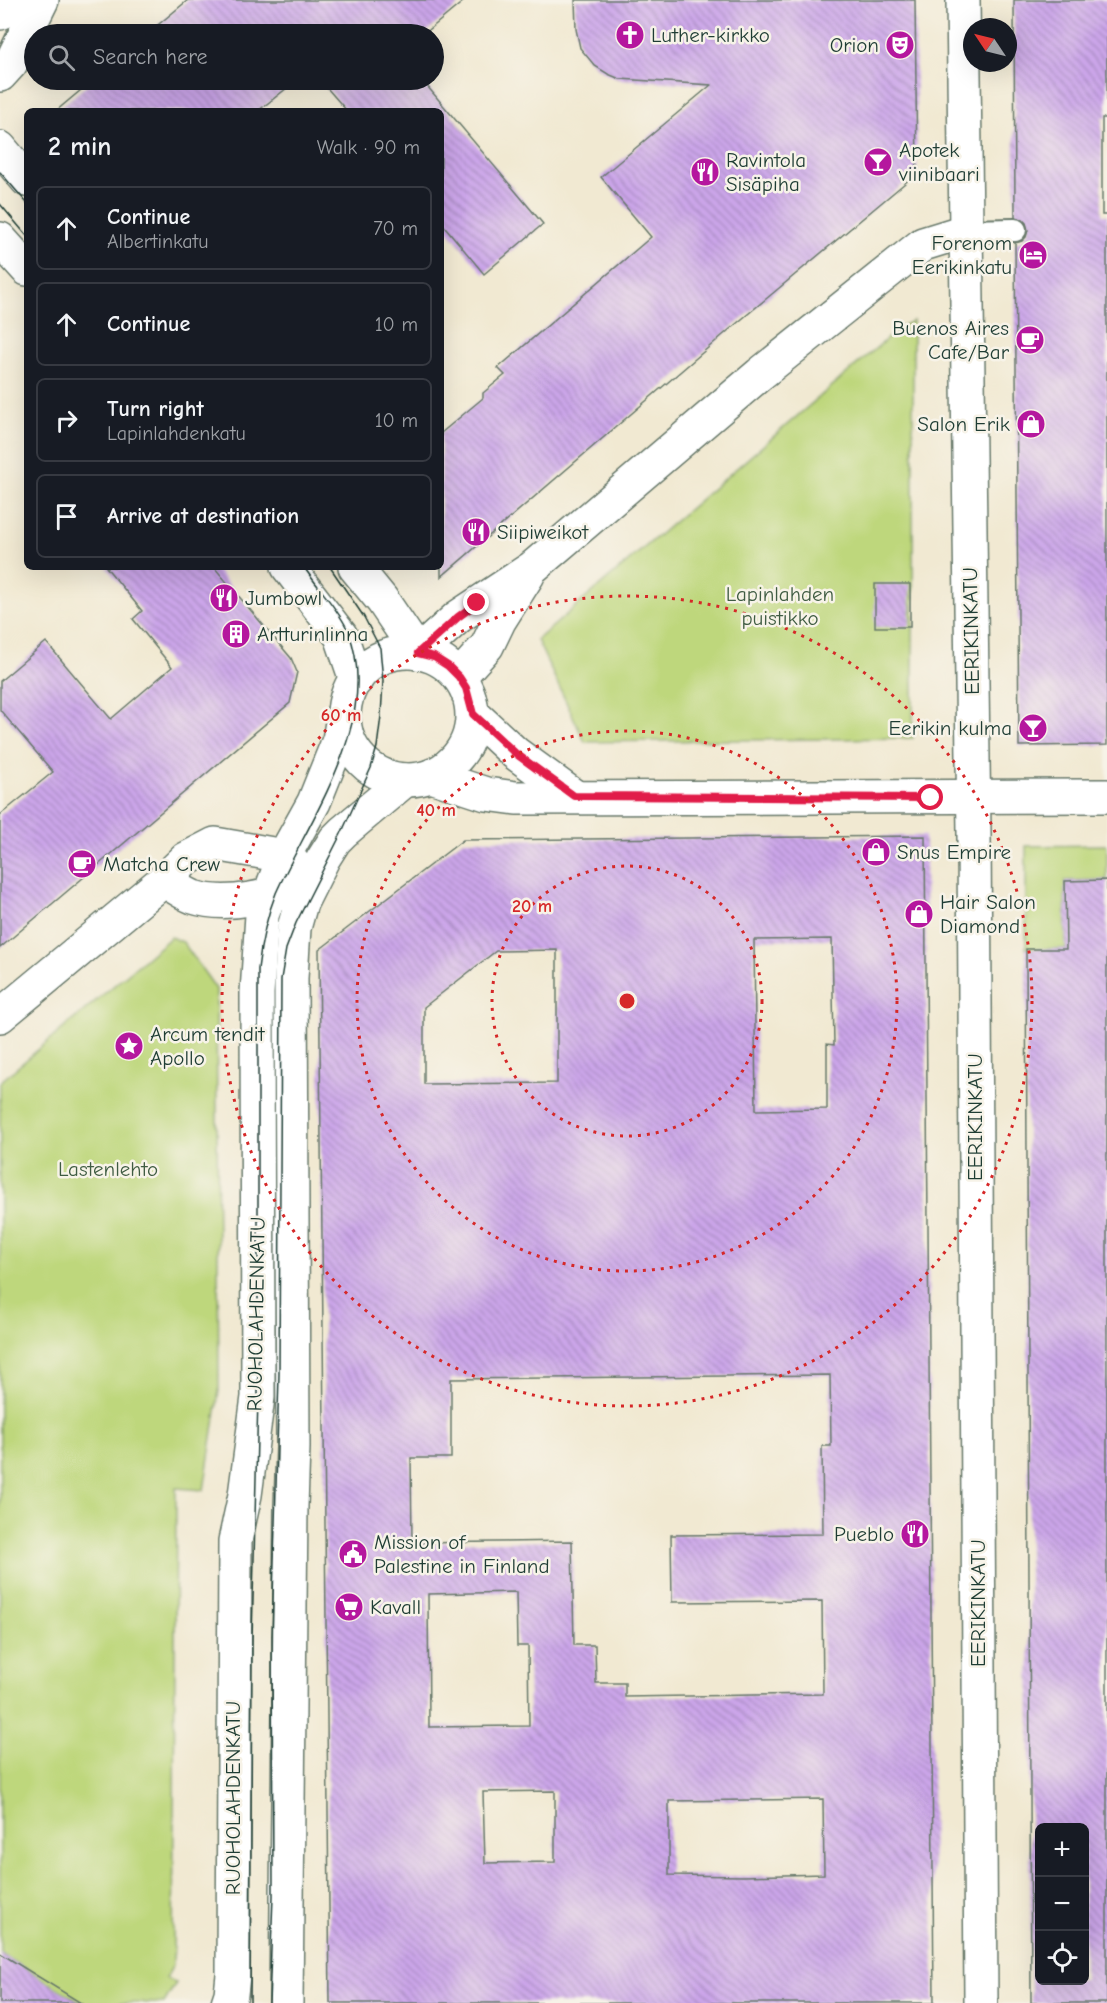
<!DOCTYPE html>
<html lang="en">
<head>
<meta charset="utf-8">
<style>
	body { margin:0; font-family:"Comic Neue",sans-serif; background:#20242c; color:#f1f3f6 }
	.controls { position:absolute; right:18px; bottom:18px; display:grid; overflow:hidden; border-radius:9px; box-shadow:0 6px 24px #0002 }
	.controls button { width:54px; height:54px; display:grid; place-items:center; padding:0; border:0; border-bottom:2px solid #363941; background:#171b24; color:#f1f3f6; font:30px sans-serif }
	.compass { position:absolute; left:963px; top:18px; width:54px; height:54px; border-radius:50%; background:#171b24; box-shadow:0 6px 24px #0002; rotate:305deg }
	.stop { position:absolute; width:18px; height:18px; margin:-14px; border:4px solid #e11d48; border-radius:50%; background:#fff }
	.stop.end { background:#e11d48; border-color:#fff; box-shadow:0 2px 6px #0008 }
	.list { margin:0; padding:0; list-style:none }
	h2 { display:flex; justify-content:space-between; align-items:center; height:78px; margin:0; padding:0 24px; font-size:26px }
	h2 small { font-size:20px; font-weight:400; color:#9ea1a6 }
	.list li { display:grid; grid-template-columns:39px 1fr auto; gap:18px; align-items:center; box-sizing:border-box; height:84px; margin:0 12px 12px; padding:0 12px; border:2px solid #363941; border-radius:9px }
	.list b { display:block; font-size:22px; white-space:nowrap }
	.list p { margin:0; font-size:20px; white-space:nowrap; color:#9ea1a6 }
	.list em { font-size:20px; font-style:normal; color:#9ea1a6 }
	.icon { flex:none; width:33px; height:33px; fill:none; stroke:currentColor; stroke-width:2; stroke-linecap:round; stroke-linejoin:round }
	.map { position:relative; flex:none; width:1107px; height:2003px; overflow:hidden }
	.search { position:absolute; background:#171b24; box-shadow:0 6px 24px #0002; left:24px; top:24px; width:420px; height:66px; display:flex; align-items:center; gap:15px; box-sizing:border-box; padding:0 21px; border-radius:33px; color:#9ea1a6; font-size:22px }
	.panel { position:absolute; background:#171b24; box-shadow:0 6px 24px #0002; left:24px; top:108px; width:420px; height:462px; border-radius:9px }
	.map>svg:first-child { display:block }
</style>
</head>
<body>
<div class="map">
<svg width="1107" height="2003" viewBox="0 0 1107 2003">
	<defs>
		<pattern id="building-back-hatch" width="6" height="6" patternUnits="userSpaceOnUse" patternTransform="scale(1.5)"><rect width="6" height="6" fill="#cca6ea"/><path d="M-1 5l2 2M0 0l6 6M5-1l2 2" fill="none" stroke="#a588be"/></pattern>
	</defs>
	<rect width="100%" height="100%" fill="#f7f3e8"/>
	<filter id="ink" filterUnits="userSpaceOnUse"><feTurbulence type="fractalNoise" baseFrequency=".0167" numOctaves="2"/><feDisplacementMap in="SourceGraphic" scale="12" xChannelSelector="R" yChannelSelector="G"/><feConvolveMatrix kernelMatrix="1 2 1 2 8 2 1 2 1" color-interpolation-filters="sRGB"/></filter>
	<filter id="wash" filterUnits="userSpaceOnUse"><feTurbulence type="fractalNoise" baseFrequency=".008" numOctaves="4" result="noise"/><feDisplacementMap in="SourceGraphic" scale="24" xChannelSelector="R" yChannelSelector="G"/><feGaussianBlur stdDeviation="1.35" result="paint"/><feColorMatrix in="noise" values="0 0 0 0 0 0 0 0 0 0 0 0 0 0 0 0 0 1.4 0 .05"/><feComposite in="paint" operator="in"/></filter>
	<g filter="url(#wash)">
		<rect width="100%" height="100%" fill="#f1e9d2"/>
		<g fill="#bed77c" stroke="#6e8a58" stroke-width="1.5">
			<polygon points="913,321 913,738 585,742 537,640 902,326"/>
			<polygon points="1107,845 1107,880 1065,881 1066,949 1026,949 1026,846"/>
			<polygon points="171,937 183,942 216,989 219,1391 204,1490 176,1488 173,1965 166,1978 176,1983 164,2003 81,2003 0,1953 0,1082"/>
		</g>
		<g id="blocks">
			<g fill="url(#building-back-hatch)" fill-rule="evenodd">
				<polygon points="188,0 465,0 424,34 147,34"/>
				<polygon points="575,0 915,0 917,173 730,329 441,577 441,433 483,398 483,393 505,375 498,368 651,237 601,177 711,85 620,79 608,74 595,66 580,48 576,29"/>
				<polygon points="1014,0 1107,0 1107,118 1102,118 1102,215 1107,215 1107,745 1019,746 1015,243 1022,241 1026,237 1028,230 1026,223 1022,219 1015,217"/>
				<polygon points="93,80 297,80 258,111 56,111"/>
				<polygon points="320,80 422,80 543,224 484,274 441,222 441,111 347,111"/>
				<polygon points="106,567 214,567 291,658 297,672 290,703 0,948 0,815 53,772 0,710 0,681 46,642 111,719 172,667 133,619 142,611"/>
				<rect x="875" y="584" width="35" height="43"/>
				<path d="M925 836 934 2003H330L319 950 463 840ZM832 939 834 1045 827 1044V1109L756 1110 754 940ZM557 950V1083L424 1084V1007L496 951ZM830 1375 831 1446H822L823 1534 671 1535 672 1602 822 1601 823 1694 625 1697V1683H596L595 1645H574L572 1541 412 1543 411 1458H451V1379ZM516 1592 517 1646H528L529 1726 429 1727 428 1594ZM555 1791V1862L485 1863 483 1792ZM823 1799 824 1874 744 1876 669 1875V1801Z"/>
				<path d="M1107 880V2003H1031L1026 949H1066L1065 881ZM1040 1827H1084V1980H1040Z"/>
				<polygon points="0,1953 81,2003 0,2003"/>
			</g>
		</g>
	</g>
	<g filter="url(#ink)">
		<use href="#blocks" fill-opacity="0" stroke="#68796b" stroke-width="1.5"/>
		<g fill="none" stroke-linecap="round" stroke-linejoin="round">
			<g stroke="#68796b" stroke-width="26">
				<polyline id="service" points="965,231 1015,230"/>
			</g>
			<g stroke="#68796b" stroke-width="36">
				<g id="minor">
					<polyline points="963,0 974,834 981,2003"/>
					<polyline points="418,653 458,617 532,568 760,374 923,244 965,231"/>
					<polyline points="459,677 487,646 499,621 528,575"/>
					<path d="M0 1016 164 880 186 859 215 844 284 856 292 862 310 883C275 894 230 909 193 897 183 893 173 886 164 880"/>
				</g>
			</g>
			<g stroke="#68796b" stroke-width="36">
				<g id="tertiary">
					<polyline points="0,13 30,0"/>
					<polyline points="0,75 11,63 42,0"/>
					<polyline points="0,148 27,180"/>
					<polyline points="0,239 27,269"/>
					<polyline points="288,567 341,636 356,680"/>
					<polyline points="355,567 382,600 418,653"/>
					<circle cx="408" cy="716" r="64"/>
					<polyline points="473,714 515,753 574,796"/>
					<polyline points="431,776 486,794 516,798 1107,796"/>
					<polyline points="228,2003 231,1994 233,1975 235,1541 245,1495 258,1397 257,993 262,915 284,856 314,802 324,777 339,740 344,711"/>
					<polyline points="286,2003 291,1506 293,1447 291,978 294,928 301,903 323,859 335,840 343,832 405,780"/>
				</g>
			</g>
			<use href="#service" stroke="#fff" stroke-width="22"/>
			<use href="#minor" stroke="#fff" stroke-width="33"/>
			<use href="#tertiary" stroke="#fff" stroke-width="33"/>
			<g stroke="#1f3d34" stroke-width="1.5">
				<polyline points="0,172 27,203"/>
				<polyline points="0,204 27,236"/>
				<path d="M250 2003 252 1639 258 1397V969C261 942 266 918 276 893 310 817 383 719 348 631 341 612 316 586 304 567"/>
				<polyline points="269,2003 273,1896 272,1636 279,1374 281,979 286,949 296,923 341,834 371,768 377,747 381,716 383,681 380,648 364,617 330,567"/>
			</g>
		</g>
	</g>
	<g fill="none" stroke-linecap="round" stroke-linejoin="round" filter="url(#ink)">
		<polyline stroke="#e11d48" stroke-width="8" points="477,603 458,617 418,653 434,657 448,666 459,677 466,688 473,714 515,753 574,796 931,798"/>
	</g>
	<g fill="none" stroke="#d62828" stroke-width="3" stroke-dasharray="3 6">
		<circle cx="627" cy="1001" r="135"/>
		<circle cx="627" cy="1001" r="270"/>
		<circle cx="627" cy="1001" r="405"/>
	</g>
	<defs>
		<g id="church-disc" transform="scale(1.5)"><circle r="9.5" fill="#b5179e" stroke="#f7f3e8"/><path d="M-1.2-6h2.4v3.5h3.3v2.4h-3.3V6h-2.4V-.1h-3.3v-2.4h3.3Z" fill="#fff"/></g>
		<g id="theatre-disc" transform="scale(1.5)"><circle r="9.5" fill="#b5179e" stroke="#f7f3e8"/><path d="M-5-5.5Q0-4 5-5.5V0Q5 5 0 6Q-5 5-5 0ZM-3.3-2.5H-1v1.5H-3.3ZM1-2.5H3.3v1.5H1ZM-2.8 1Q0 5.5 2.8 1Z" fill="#fff"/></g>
		<g id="bar-disc" transform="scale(1.5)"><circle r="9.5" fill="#b5179e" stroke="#f7f3e8"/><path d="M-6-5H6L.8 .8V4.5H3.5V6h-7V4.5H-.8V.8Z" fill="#fff"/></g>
		<g id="restaurant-disc" transform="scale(1.5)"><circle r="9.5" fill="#b5179e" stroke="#f7f3e8"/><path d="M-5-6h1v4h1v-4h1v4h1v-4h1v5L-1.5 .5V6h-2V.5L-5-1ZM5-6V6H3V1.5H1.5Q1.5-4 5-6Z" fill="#fff"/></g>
		<g id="hotel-disc" transform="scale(1.5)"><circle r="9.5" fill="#b5179e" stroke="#f7f3e8"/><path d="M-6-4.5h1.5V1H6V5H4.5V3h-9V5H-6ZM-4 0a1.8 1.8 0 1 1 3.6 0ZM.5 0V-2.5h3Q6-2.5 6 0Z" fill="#fff"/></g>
		<g id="cafe-disc" transform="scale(1.5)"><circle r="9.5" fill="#b5179e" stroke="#f7f3e8"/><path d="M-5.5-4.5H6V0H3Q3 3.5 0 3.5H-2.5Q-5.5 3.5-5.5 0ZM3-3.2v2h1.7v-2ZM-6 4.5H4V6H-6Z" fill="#fff"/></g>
		<g id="shop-disc" transform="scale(1.5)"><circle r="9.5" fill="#b5179e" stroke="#f7f3e8"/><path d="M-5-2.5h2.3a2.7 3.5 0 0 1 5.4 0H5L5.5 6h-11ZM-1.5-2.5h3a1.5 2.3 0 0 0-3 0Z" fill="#fff"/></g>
		<g id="building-disc" transform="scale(1.5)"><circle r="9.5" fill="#b5179e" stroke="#f7f3e8"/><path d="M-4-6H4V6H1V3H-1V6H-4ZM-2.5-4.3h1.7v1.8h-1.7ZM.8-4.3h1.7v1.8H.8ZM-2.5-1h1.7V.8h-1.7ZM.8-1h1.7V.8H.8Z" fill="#fff"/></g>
		<g id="sight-disc" transform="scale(1.5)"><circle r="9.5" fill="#b5179e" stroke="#f7f3e8"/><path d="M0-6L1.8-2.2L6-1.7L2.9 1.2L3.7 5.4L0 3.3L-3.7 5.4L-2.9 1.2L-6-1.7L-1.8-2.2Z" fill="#fff"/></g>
		<g id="civic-disc" transform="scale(1.5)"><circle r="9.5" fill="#b5179e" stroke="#f7f3e8"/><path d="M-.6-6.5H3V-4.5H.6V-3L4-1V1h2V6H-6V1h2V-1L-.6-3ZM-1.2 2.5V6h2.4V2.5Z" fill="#fff"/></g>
		<g id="supermarket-disc" transform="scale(1.5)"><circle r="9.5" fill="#b5179e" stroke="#f7f3e8"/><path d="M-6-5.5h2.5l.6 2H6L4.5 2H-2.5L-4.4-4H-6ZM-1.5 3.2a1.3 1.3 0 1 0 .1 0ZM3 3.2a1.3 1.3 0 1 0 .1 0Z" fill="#fff"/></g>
	</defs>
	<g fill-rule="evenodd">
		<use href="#church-disc" x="630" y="35"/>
		<use href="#theatre-disc" x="900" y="45"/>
		<use href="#bar-disc" x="878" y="162"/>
		<use href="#restaurant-disc" x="705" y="172"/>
		<use href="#hotel-disc" x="1033" y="255"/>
		<use href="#cafe-disc" x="1030" y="340"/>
		<use href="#shop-disc" x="1031" y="424"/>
		<use href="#restaurant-disc" x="476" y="532"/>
		<use href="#restaurant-disc" x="224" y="598"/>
		<use href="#building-disc" x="236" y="634"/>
		<use href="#bar-disc" x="1033" y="728"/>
		<use href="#shop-disc" x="876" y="852"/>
		<use href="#cafe-disc" x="82" y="864"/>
		<use href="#shop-disc" x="919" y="914"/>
		<use href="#sight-disc" x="129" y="1046"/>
		<use href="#restaurant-disc" x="915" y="1534"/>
		<use href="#civic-disc" x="353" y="1554"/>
		<use href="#supermarket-disc" x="349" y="1607"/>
	</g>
	<g text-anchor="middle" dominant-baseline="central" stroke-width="5" stroke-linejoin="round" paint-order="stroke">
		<g font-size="21" fill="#1f3d34" stroke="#f7f3e8" text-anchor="start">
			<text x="651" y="35">Luther-kirkko</text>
			<text x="879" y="45" text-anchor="end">Orion</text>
			<text x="899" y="150">Apotek<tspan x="899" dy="24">viinibaari</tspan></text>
			<text x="726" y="160">Ravintola<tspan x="726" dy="24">Sisäpiha</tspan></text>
			<text x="1012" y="243" text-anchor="end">Forenom<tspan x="1012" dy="24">Eerikinkatu</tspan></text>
			<text x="1009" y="328" text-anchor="end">Buenos Aires<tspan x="1009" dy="24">Cafe/Bar</tspan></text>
			<text x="1010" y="424" text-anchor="end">Salon Erik</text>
			<text x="497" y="532">Siipiweikot</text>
			<text x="245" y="598">Jumbowl</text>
			<text x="257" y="634">Artturinlinna</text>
			<text x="1012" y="728" text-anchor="end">Eerikin kulma</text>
			<text x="897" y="852">Snus Empire</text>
			<text x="103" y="864">Matcha Crew</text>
			<text x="940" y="902">Hair Salon<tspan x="940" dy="24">Diamond</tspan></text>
			<text x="150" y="1034">Arcum tendit<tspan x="150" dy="24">Apollo</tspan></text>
			<text x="894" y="1534" text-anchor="end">Pueblo</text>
			<text x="374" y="1542">Mission of<tspan x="374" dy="24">Palestine in Finland</tspan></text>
			<text x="370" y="1607">Kavall</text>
		</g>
		<g font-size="21" fill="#3f5c42" stroke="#f7f3e8">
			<text x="780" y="594">Lapinlahden<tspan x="780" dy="24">puistikko</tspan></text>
			<text x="108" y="1169">Lastenlehto</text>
		</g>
		<g font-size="21" fill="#1f3d34" stroke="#f7f3e8">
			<text transform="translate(971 631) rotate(-91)">EERIKINKATU</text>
			<text transform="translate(975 1117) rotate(-90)">EERIKINKATU</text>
			<text transform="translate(256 1314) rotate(-89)">RUOHOLAHDENKATU</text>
			<text transform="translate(978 1603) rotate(-90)">EERIKINKATU</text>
			<text transform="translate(233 1798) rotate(-90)">RUOHOLAHDENKATU</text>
		</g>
	</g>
	<circle cx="627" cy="1001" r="9" fill="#d62828" stroke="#f7f3e8" stroke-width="3"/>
	<g font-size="18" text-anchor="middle" font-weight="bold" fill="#d62828" stroke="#f7f3e8" stroke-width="5" stroke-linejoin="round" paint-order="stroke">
		<text x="341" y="721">60 m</text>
		<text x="436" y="816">40 m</text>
		<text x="532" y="912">20 m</text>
	</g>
</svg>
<div class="controls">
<button>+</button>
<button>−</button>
<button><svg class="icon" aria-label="locate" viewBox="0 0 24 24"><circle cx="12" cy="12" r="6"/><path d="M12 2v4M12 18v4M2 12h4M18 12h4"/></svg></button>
</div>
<svg class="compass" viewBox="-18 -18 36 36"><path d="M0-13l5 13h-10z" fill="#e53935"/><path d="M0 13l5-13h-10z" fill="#9ea1a6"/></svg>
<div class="stop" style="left:931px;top:798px"></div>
<div class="stop end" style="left:477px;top:603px"></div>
<div class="search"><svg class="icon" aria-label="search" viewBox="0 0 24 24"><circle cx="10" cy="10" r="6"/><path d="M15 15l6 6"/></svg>Search here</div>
<section class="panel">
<h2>2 min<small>Walk · 90 m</small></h2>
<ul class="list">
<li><svg class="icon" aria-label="ahead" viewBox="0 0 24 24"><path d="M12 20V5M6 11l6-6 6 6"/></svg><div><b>Continue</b><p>Albertinkatu</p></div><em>70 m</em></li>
<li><svg class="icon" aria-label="ahead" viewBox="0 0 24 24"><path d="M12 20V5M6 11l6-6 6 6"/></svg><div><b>Continue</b></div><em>10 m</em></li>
<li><svg class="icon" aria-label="right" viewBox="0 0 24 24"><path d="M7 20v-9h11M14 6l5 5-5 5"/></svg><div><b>Turn right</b><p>Lapinlahdenkatu</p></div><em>10 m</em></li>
<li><svg class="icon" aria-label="arrive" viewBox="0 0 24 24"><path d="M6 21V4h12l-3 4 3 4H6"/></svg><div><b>Arrive at destination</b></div></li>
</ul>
</section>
</div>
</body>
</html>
